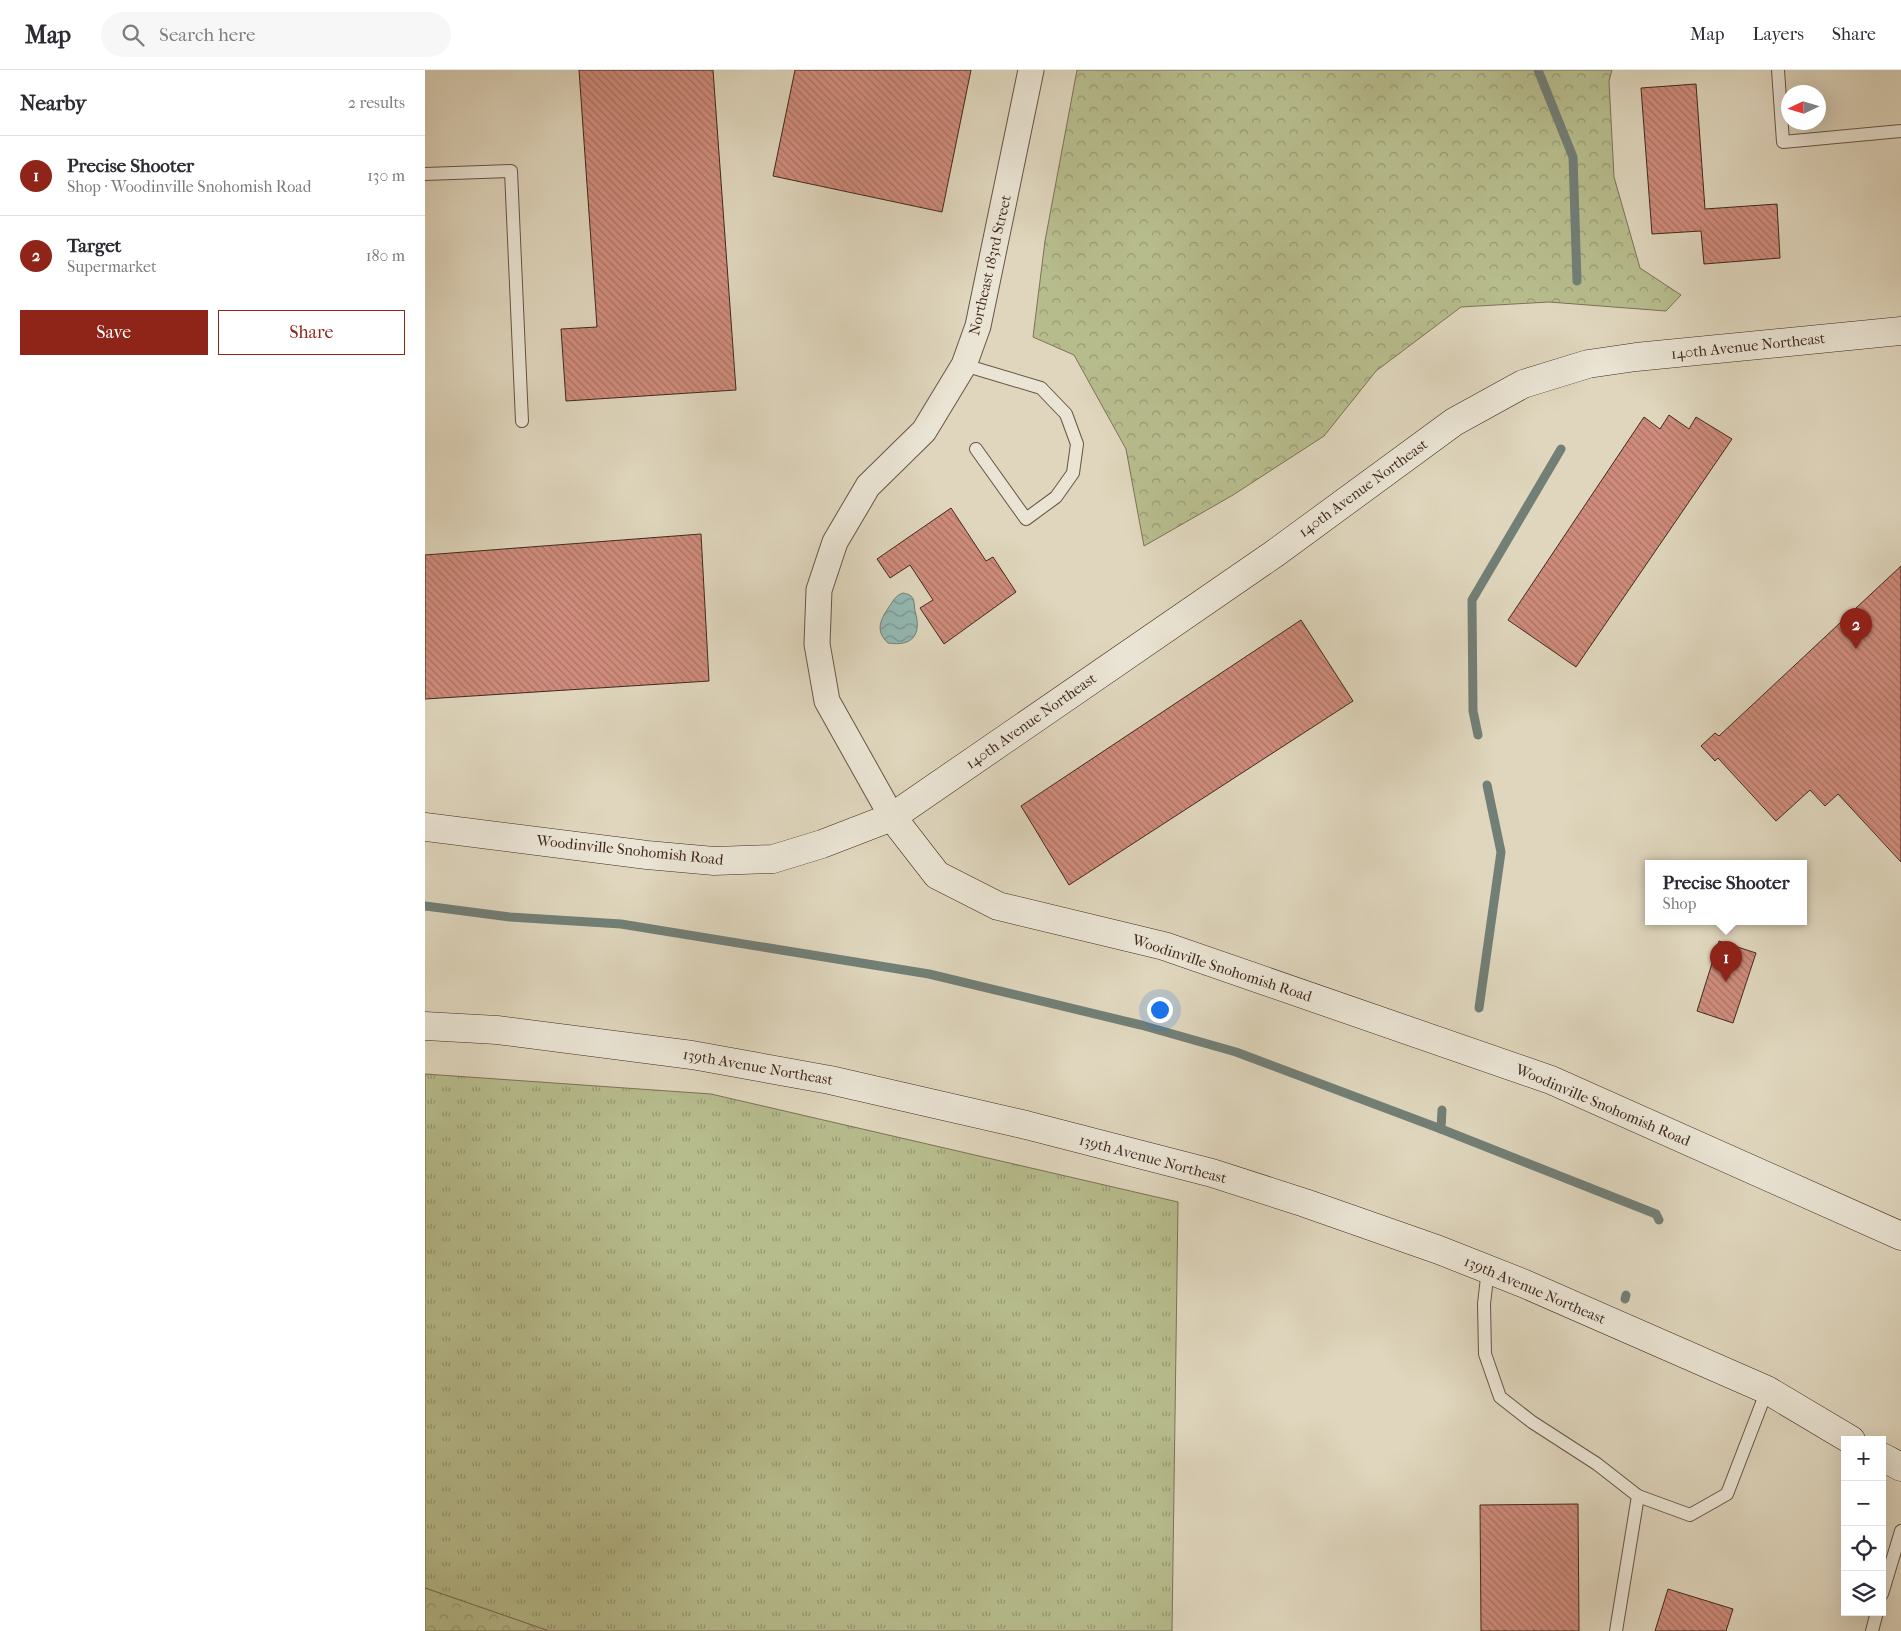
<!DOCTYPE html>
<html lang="en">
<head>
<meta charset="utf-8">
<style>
	body { margin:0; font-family:"IM FELL French Canon",serif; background:#f7f7f7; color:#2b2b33 }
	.controls { position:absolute; right:15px; bottom:15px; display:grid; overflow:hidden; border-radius:0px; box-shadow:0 5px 20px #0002 }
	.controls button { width:45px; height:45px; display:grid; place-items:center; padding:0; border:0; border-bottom:1px solid #e1e1e2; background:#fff; color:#2b2b33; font:25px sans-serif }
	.compass { position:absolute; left:1356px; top:15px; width:45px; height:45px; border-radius:50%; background:#fff; box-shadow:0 5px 20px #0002; rotate:266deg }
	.you { position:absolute; left:734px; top:939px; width:18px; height:18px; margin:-12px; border:4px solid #fff; border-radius:50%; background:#1a73e8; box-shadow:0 0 0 8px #1a73e833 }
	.badge { display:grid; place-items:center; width:32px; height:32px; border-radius:50%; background:#8f2418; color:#fff; font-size:16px; font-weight:700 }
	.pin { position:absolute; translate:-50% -41px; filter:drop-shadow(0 1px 2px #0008) }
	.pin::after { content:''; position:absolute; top:26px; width:18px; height:15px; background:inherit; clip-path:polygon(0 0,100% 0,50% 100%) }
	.popup { position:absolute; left:1220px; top:790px; width:162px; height:65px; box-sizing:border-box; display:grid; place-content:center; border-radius:0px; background:#fff; filter:drop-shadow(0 1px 4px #0005); font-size:16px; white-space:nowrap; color:#7c7c81 }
	.popup b { font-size:19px; color:#2b2b33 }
	.popup::after { content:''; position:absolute; left:50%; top:100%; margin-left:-10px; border:10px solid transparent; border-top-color:#fff }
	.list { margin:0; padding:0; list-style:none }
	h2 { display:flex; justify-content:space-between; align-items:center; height:65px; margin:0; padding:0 20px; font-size:21px }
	h2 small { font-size:16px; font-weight:400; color:#7c7c81 }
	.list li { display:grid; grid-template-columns:32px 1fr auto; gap:15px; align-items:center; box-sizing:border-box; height:80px; padding:0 20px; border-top:1px solid #e1e1e2 }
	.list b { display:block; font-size:19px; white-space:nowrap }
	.list p { margin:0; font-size:16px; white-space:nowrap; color:#7c7c81 }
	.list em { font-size:16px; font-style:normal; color:#7c7c81 }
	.actions { display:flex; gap:10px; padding:15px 20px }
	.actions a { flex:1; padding:11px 0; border:1px solid #8f2418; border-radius:0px; text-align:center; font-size:18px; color:#8f2418 }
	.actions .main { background:#8f2418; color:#fff }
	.icon { flex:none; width:28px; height:28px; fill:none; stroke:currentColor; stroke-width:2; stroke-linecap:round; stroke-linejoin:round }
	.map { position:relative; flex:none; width:1476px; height:1561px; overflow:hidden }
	header { display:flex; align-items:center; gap:30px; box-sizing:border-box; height:70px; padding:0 25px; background:#fff; border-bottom:1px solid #e1e1e2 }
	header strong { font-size:24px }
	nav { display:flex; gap:28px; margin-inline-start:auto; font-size:18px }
	.search { width:350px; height:45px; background:#f7f7f7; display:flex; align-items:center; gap:12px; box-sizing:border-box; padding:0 18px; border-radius:28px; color:#7c7c81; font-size:19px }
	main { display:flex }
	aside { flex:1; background:#fff }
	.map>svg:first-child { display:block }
</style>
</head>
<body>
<header>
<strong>Map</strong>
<div class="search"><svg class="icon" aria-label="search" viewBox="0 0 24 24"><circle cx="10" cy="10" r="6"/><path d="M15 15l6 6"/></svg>Search here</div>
<nav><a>Map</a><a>Layers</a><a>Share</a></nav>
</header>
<main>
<aside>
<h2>Nearby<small>2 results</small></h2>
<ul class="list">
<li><span class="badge">1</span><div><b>Precise Shooter</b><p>Shop · Woodinville Snohomish Road</p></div><em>130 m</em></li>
<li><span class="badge">2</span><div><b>Target</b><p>Supermarket</p></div><em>180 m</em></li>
</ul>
<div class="actions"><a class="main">Save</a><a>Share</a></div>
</aside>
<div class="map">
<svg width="1476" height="1561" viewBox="0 0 1476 1561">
	<defs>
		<pattern id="grass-tufts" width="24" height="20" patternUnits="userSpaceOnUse" patternTransform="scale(1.25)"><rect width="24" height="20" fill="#b7bc8d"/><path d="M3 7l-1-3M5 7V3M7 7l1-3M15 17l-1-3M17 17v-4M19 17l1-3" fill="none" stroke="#969973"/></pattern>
		<pattern id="forest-crowns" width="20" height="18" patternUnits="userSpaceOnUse" patternTransform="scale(1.25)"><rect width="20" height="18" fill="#b7bc8d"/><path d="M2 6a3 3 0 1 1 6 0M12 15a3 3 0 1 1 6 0" fill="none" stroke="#969973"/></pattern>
		<pattern id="water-waves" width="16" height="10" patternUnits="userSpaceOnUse" patternTransform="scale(1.25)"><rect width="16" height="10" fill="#93b9b2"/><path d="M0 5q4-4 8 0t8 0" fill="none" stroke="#7a9690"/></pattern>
		<pattern id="building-back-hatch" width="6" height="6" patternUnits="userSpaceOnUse" patternTransform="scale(1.25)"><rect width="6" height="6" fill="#cf8c7c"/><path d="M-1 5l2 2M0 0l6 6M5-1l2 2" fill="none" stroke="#aa7265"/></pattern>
	</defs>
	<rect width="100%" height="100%" fill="#dfd6bd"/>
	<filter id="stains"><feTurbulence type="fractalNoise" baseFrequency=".004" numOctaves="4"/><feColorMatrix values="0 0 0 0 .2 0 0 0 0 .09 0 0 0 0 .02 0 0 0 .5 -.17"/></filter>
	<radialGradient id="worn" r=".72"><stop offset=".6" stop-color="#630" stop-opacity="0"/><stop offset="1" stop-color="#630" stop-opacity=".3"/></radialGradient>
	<polygon fill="url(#grass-tufts)" stroke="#7c7255" points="0,1004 286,1024 753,1132 747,1561 124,1561 0,1518"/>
	<g fill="url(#forest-crowns)" stroke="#7c7255">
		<polygon points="652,0 1187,0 1184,11 1189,107 1215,198 1256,225 1241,241 1124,232 1036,237 951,301 899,366 808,425 719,476 701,379 649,285 608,267 620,171"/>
		<polygon points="0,1518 124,1561 0,1561"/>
	</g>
	<path fill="url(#water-waves)" stroke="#727f76" d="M478 523C482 524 483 524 486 526 490 530 489 536 490 541 497 564 488 577 463 573 450 561 455 550 464 537 468 531 471 525 478 523Z"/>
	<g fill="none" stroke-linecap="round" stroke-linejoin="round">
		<g stroke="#727f76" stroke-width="9">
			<polyline points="1113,0 1148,87 1152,211"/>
			<polyline points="1053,665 1048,641 1047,530 1136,379"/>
			<polyline points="0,836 85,847 196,854 504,904 716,955 811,982 1016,1059"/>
			<polyline points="1054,938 1076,782 1062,715"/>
			<polyline points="1017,1040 1016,1059 1231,1144 1234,1150"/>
			<polyline points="1200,1229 1201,1225"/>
		</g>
	</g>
	<g fill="url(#building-back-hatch)" stroke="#41291d">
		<polygon points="154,0 288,0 311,320 141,331 136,259 172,257"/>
		<polygon points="370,0 546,0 517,142 348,106"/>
		<polygon points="1271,14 1280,139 1352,134 1355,188 1279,194 1276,161 1227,164 1216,18"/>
		<polygon points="1244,345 1264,359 1271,347 1307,369 1151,597 1083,550 1219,347 1235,359"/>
		<polygon points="526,438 561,491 568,487 591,522 519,574 495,538 508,530 485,495 465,508 452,489"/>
		<polygon points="276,464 284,611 0,629 0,485"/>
		<polygon points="1476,496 1476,792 1413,724 1400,736 1385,720 1351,751 1293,688 1290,691 1276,676 1290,663 1294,666"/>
		<polygon points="876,550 928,631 644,815 596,736"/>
		<polygon points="1294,871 1331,883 1308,953 1272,941"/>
		<polygon points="1153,1434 1154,1561 1056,1561 1055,1435"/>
		<polygon points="1243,1519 1308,1539 1301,1561 1230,1561"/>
	</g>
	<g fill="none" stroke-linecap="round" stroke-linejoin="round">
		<g stroke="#685445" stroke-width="14">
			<g id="lane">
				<polyline points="1353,0 1358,72 1476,61"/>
				<polyline points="0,104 86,101 97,351"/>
				<polyline points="539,295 616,318 641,344 652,374 648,403 631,427 601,449 551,379"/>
				<polyline points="1063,1199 1059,1234 1060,1284 1075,1327 1107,1352 1172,1394 1213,1426 1191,1561"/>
				<polyline points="1213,1426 1265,1445 1302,1424 1342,1320"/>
				<polyline points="1457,1524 1476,1461"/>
				<polyline points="1447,1561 1452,1542"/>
			</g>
		</g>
		<g stroke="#685445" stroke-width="27">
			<polyline id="street" points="467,747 402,631 392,574 394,520 410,472 443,416 499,361 539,295 553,256 606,0"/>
		</g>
		<g stroke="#41291d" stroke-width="29">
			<g id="secondary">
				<polyline points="467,747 512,805 573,836 739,876 1126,1010 1476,1166"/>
				<polyline points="0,757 222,785 289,791 348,789 397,774 467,747 849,484 1029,352 1098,314 1163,294 1211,287 1476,261"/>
				<polyline points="0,956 72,960 267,985 405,1010 601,1055 787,1103 880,1133 1014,1180 1100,1214 1342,1320 1426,1370"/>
				<polyline points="1457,1387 1476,1397"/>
			</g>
		</g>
		<use href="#lane" stroke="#eae4d4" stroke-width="12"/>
		<use href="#street" stroke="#eae4d4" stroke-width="25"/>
		<use href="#secondary" stroke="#eae4d4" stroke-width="28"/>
	</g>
	<g text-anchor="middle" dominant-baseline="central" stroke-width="4.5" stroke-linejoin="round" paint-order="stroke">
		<g font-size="15" fill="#41291d" stroke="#eae4d4">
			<text transform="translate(565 195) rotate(-77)">Northeast 183rd Street</text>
			<text transform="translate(1323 276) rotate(-6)">140th Avenue Northeast</text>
			<text transform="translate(938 418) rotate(-36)">140th Avenue Northeast</text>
			<text transform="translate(606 651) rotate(-35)">140th Avenue Northeast</text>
			<text transform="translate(205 780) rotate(6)">Woodinville Snohomish Road</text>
			<text transform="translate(797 898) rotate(18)">Woodinville Snohomish Road</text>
			<text transform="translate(333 997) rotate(10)">139th Avenue Northeast</text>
			<text transform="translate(1178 1035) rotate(23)">Woodinville Snohomish Road</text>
			<text transform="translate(728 1089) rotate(15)">139th Avenue Northeast</text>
			<text transform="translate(1110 1220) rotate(23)">139th Avenue Northeast</text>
		</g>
	</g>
	<rect width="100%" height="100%" filter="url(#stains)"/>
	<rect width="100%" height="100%" fill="url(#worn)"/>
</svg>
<div class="controls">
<button>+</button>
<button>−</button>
<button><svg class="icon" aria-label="locate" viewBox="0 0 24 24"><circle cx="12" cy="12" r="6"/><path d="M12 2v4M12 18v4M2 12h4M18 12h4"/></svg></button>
<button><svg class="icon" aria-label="layers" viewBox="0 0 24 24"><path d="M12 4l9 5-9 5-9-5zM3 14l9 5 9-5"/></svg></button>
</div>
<svg class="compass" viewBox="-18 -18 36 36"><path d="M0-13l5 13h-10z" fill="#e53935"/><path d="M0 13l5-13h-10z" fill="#7c7c81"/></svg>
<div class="you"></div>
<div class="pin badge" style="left:1301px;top:912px">1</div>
<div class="popup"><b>Precise Shooter</b>Shop</div>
<div class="pin badge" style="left:1431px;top:579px">2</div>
</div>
</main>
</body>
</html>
